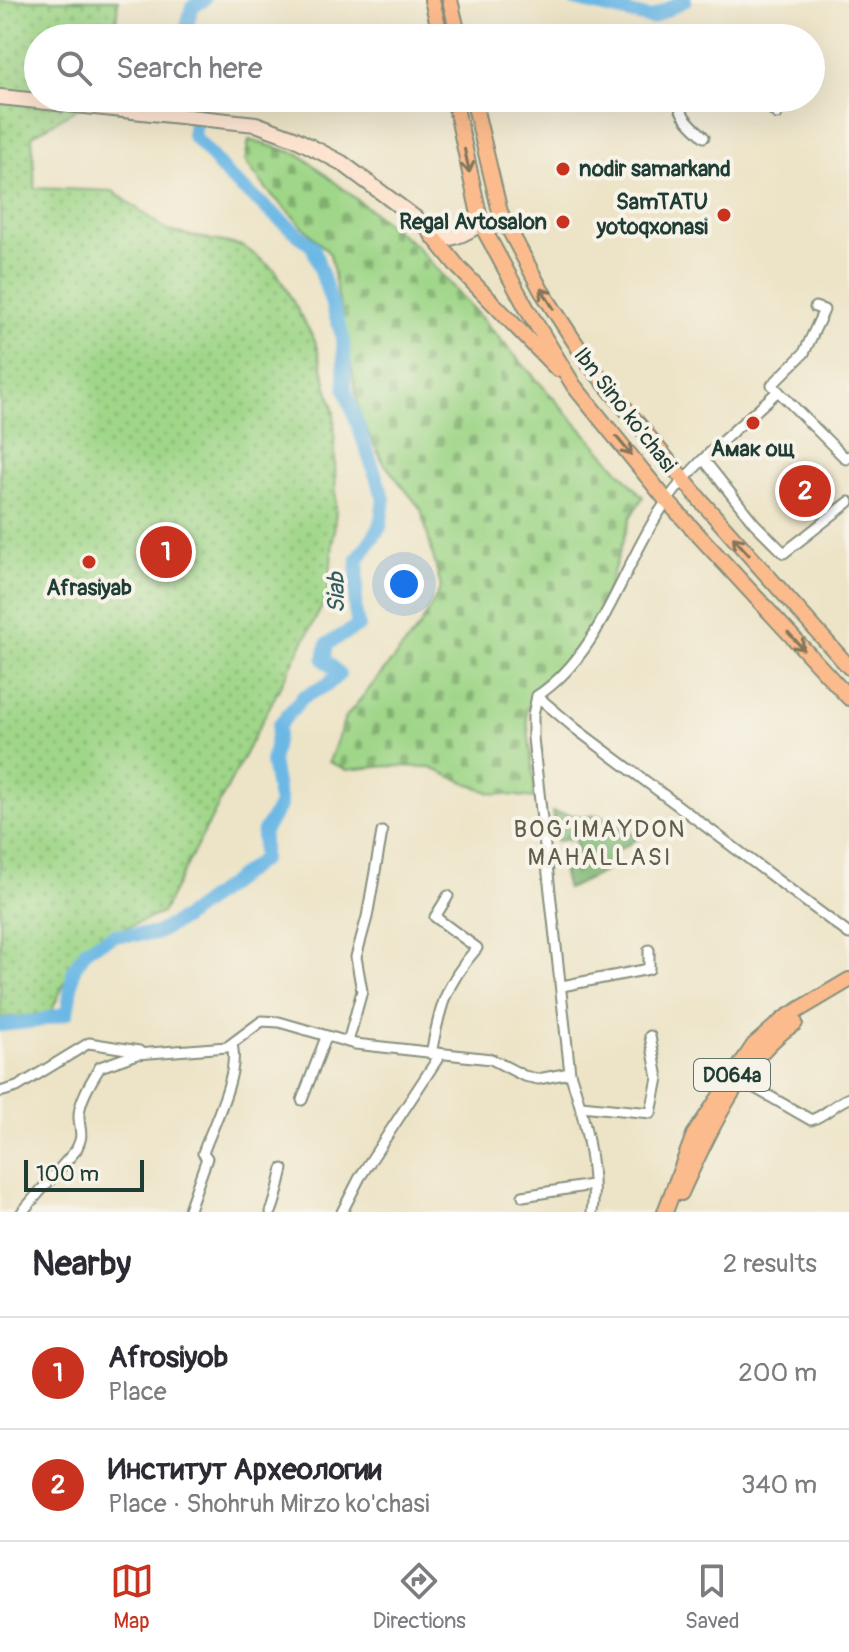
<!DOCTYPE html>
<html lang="en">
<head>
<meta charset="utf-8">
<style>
	body { margin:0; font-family:Pangolin,sans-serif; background:#f7f7f7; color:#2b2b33 }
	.scale { position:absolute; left:24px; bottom:20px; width:120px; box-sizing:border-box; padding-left:8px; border:4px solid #1f3d34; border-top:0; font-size:22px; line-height:28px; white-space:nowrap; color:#1f3d34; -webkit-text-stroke:6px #f7f3e8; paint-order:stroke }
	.you { position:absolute; left:404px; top:584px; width:28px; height:28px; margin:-20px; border:6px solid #fff; border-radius:50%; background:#1a73e8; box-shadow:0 0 0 12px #1a73e833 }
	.badge { display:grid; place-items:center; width:52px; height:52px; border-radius:50%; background:#c8321e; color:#fff; font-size:26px; font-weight:700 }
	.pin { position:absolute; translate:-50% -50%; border:4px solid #fff; box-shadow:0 2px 8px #0006 }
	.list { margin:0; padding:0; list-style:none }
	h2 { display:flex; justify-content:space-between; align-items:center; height:104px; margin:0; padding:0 32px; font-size:34px }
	h2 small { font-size:26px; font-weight:400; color:#7c7c81 }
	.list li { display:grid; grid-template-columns:52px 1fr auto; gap:24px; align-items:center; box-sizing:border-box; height:112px; padding:0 32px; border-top:2px solid #e1e1e2 }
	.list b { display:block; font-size:30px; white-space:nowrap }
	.list p { margin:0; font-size:26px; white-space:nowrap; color:#7c7c81 }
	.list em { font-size:26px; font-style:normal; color:#7c7c81 }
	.icon { flex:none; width:44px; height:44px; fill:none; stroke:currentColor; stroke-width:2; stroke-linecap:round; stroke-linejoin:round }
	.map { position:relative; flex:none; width:849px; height:1212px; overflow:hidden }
	.search { position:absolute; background:#fff; box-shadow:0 8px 32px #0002; left:24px; right:24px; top:24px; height:88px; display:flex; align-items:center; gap:20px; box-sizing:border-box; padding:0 28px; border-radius:44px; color:#7c7c81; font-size:30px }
	.sheet { height:328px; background:#fff }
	nav { display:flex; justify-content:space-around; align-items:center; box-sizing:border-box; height:112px; border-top:2px solid #e1e1e2; background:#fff; font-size:22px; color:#7c7c81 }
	nav a { display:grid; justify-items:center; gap:4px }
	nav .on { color:#c8321e }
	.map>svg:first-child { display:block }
</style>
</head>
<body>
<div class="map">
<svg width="849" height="1212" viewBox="0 0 849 1212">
	<defs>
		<pattern id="grass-dots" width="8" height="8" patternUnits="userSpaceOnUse" patternTransform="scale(2)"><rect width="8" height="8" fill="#9fd688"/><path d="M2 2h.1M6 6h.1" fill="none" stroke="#81af70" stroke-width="1.8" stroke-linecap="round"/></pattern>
		<pattern id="forest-crowns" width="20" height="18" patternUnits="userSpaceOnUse" patternTransform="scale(2)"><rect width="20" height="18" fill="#7fb774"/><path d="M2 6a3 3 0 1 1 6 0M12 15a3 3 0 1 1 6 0" fill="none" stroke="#679660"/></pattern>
		<pattern id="cemetery-stones" width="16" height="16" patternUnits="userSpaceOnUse" patternTransform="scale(2)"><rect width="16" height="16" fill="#9fd688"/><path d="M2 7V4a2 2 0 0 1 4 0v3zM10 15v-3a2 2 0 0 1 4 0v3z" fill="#81af70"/></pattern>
	</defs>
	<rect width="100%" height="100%" fill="#f7f3e8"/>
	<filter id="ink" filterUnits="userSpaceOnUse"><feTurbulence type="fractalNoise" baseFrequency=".0125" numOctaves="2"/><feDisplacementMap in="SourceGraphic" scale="16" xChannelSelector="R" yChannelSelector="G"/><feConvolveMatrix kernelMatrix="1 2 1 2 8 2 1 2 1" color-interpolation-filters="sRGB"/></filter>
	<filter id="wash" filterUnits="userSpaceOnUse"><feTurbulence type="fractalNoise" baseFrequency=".006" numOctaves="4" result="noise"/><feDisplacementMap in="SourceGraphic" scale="32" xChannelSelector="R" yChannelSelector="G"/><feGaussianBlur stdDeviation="1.8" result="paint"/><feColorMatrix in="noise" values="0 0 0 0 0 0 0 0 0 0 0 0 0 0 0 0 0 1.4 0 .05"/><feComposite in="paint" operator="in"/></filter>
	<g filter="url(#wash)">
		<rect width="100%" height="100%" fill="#ede4c7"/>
		<polygon fill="url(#grass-dots)" stroke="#5f8a5e" stroke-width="2" points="0,0 118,0 115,38 38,38 38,98 94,98 32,136 35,188 113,191 168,231 243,246 276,271 315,341 334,412 336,509 328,595 162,913 82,946 50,1014 0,1018"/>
		<polygon fill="url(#forest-crowns)" stroke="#4f7a54" stroke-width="2" points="552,812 582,816 599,815 632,833 637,839 612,854 604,872 567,889 560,863 578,857 575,839 556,841"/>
		<polygon fill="url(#cemetery-stones)" stroke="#5f8a5e" stroke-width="2" points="249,140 299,154 416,246 643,497 631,516 592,639 545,685 526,710 536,798 491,793 428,767 388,766 347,770 329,762 345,718 419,628 441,587 421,509 383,462 361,419 330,254 268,191 245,161"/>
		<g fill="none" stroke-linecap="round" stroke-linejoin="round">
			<g stroke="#6cb8e5" stroke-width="14">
				<polyline points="575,0 651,18 685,0"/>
				<polyline points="191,38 187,26 192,7 204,0"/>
				<polyline points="0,1025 37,1021 67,1013 74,969 87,949 115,935 155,934 184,918 263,859 263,833 280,805 272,762 279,725 303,697 327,685 339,674 324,659 327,644 358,626 355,609 358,559 380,527 384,499 345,389 343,338 313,247 229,177 193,135 199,98"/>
			</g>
		</g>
	</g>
	<g filter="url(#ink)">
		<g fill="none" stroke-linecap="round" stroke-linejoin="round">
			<g stroke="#86907e" stroke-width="13">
				<g id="street">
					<path d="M678 98C679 116 692 125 704 137"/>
					<polyline points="760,98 777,114"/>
					<polyline points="778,391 772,385 804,353 824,310 815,307"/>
					<polyline points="704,460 754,523 784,553 849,502"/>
					<polyline points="537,696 576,729 849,934"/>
					<polyline points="562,986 649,969 649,950"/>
					<polyline points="348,1042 362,991 356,957 367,917 382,832"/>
					<path d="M431 1054C440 1006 445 985 477 948L435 917 448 896"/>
					<path d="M741 1080 811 1120C825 1116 835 1103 849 1098"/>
					<polyline points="0,1092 17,1087 89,1043 139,1051"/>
					<polyline points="302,1100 326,1037"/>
					<polyline points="581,1106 651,1113 658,1078 650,1036"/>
					<polyline points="523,1196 592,1185"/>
					<path d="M22 1212 76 1150C84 1134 80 1134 79 1118 78 1102 92 1080 100 1067L137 1054 227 1047 262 1021 279 1022 355 1044 491 1059 524 1076 538 1079 570 1073"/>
					<path d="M188 1212 207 1158 203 1153C213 1125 240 1073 232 1045"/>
					<path d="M271 1212C277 1198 279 1184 283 1169"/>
					<polyline points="342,1212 360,1177 440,1055"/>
					<path d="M592 1212C598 1171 583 1111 570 1073L533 738V715L537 696C600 654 619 575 658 514 688 466 736 430 778 391L846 459 849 456"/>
				</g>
			</g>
			<g stroke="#86907e" stroke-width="18">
				<path id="secondary" d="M0 97 256 124 294 138 342 163 422 223C443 248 457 237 481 224"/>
			</g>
			<g stroke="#86907e" stroke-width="18">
				<g id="primary">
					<polyline points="432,0 441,38"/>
					<polyline points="450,0 459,38"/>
					<polyline points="454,98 481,224 527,309 574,386 667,501 849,698"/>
					<polyline points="473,98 500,212 541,290 589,364 701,501 849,667"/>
					<polyline points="432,235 459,268 557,369"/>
					<path d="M681 1193C706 1138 742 1056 795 1023"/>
					<polyline points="665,1212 694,1135 754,1045 785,1018 849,980"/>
				</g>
			</g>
			<use href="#street" stroke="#fff" stroke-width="9"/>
			<use href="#secondary" stroke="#fde4d1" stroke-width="14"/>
			<use href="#primary" stroke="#fbbb8c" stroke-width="14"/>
		</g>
		<defs><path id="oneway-shaft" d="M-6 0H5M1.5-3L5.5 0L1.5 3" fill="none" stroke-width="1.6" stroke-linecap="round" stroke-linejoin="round" transform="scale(2)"/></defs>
		<g stroke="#82765c">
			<use href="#oneway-shaft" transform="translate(467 161) rotate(78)"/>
			<use href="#oneway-shaft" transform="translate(547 298) rotate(-122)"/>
			<use href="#oneway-shaft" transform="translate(624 446) rotate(50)"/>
			<use href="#oneway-shaft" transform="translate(741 546) rotate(-132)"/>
			<use href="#oneway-shaft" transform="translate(796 641) rotate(48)"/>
		</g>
	</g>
	<g fill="#c8321e" stroke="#f7f3e8" stroke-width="3">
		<circle cx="563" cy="169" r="8"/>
		<circle cx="724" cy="215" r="8"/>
		<circle cx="563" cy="222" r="8"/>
		<circle cx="753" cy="423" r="8"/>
		<circle cx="89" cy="562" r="8"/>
	</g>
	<g text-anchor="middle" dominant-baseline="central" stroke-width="8" stroke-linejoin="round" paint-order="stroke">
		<rect fill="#f7f3e8" stroke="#60746a" stroke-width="2" x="694" y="1059" width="76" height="32" rx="6"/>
		<g font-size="20" font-weight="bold" fill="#1f3d34">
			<text x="732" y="1075">D064a</text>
		</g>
		<g font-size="22" font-weight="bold" fill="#1f3d34" stroke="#f7f3e8" text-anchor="end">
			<text x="579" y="169" text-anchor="start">nodir samarkand</text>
			<text x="708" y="202">SamTATU<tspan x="708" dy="25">yotoqxonasi</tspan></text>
			<text x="547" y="222">Regal Avtosalon</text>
			<text x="753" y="449" text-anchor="middle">Амак ощ</text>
			<text x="89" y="588" text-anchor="middle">Afrasiyab</text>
		</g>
		<g font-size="22" fill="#1f3d34" stroke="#f7f3e8">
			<text transform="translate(625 410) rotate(52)">Ibn Sino ko'chasi</text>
		</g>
		<g font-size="24" font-style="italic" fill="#325c60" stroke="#f7f3e8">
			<text transform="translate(336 593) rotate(-90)">Siab</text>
		</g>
		<g font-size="24" letter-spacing="2" fill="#605e4b" stroke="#f7f3e8">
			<text x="600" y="829">BOG‘IMAYDON<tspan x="600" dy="28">MAHALLASI</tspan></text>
		</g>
	</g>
</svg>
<div class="scale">100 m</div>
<div class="you"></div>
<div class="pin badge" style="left:166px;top:552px">1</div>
<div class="pin badge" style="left:805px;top:491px">2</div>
<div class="search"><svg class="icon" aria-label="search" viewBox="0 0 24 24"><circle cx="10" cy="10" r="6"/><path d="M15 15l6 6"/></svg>Search here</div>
</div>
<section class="sheet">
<h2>Nearby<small>2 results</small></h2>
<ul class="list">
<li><span class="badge">1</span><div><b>Afrosiyob</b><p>Place</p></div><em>200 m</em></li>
<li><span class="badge">2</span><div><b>Институт Археологии</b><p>Place · Shohruh Mirzo ko'chasi</p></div><em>340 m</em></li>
</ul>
</section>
<nav>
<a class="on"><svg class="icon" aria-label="map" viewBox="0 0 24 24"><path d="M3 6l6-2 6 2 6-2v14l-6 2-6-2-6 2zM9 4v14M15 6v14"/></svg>Map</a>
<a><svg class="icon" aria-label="directions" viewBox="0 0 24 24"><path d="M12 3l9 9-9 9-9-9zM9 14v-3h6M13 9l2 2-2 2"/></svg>Directions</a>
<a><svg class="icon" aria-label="saved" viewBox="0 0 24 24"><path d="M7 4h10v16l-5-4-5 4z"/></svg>Saved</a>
</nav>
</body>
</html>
